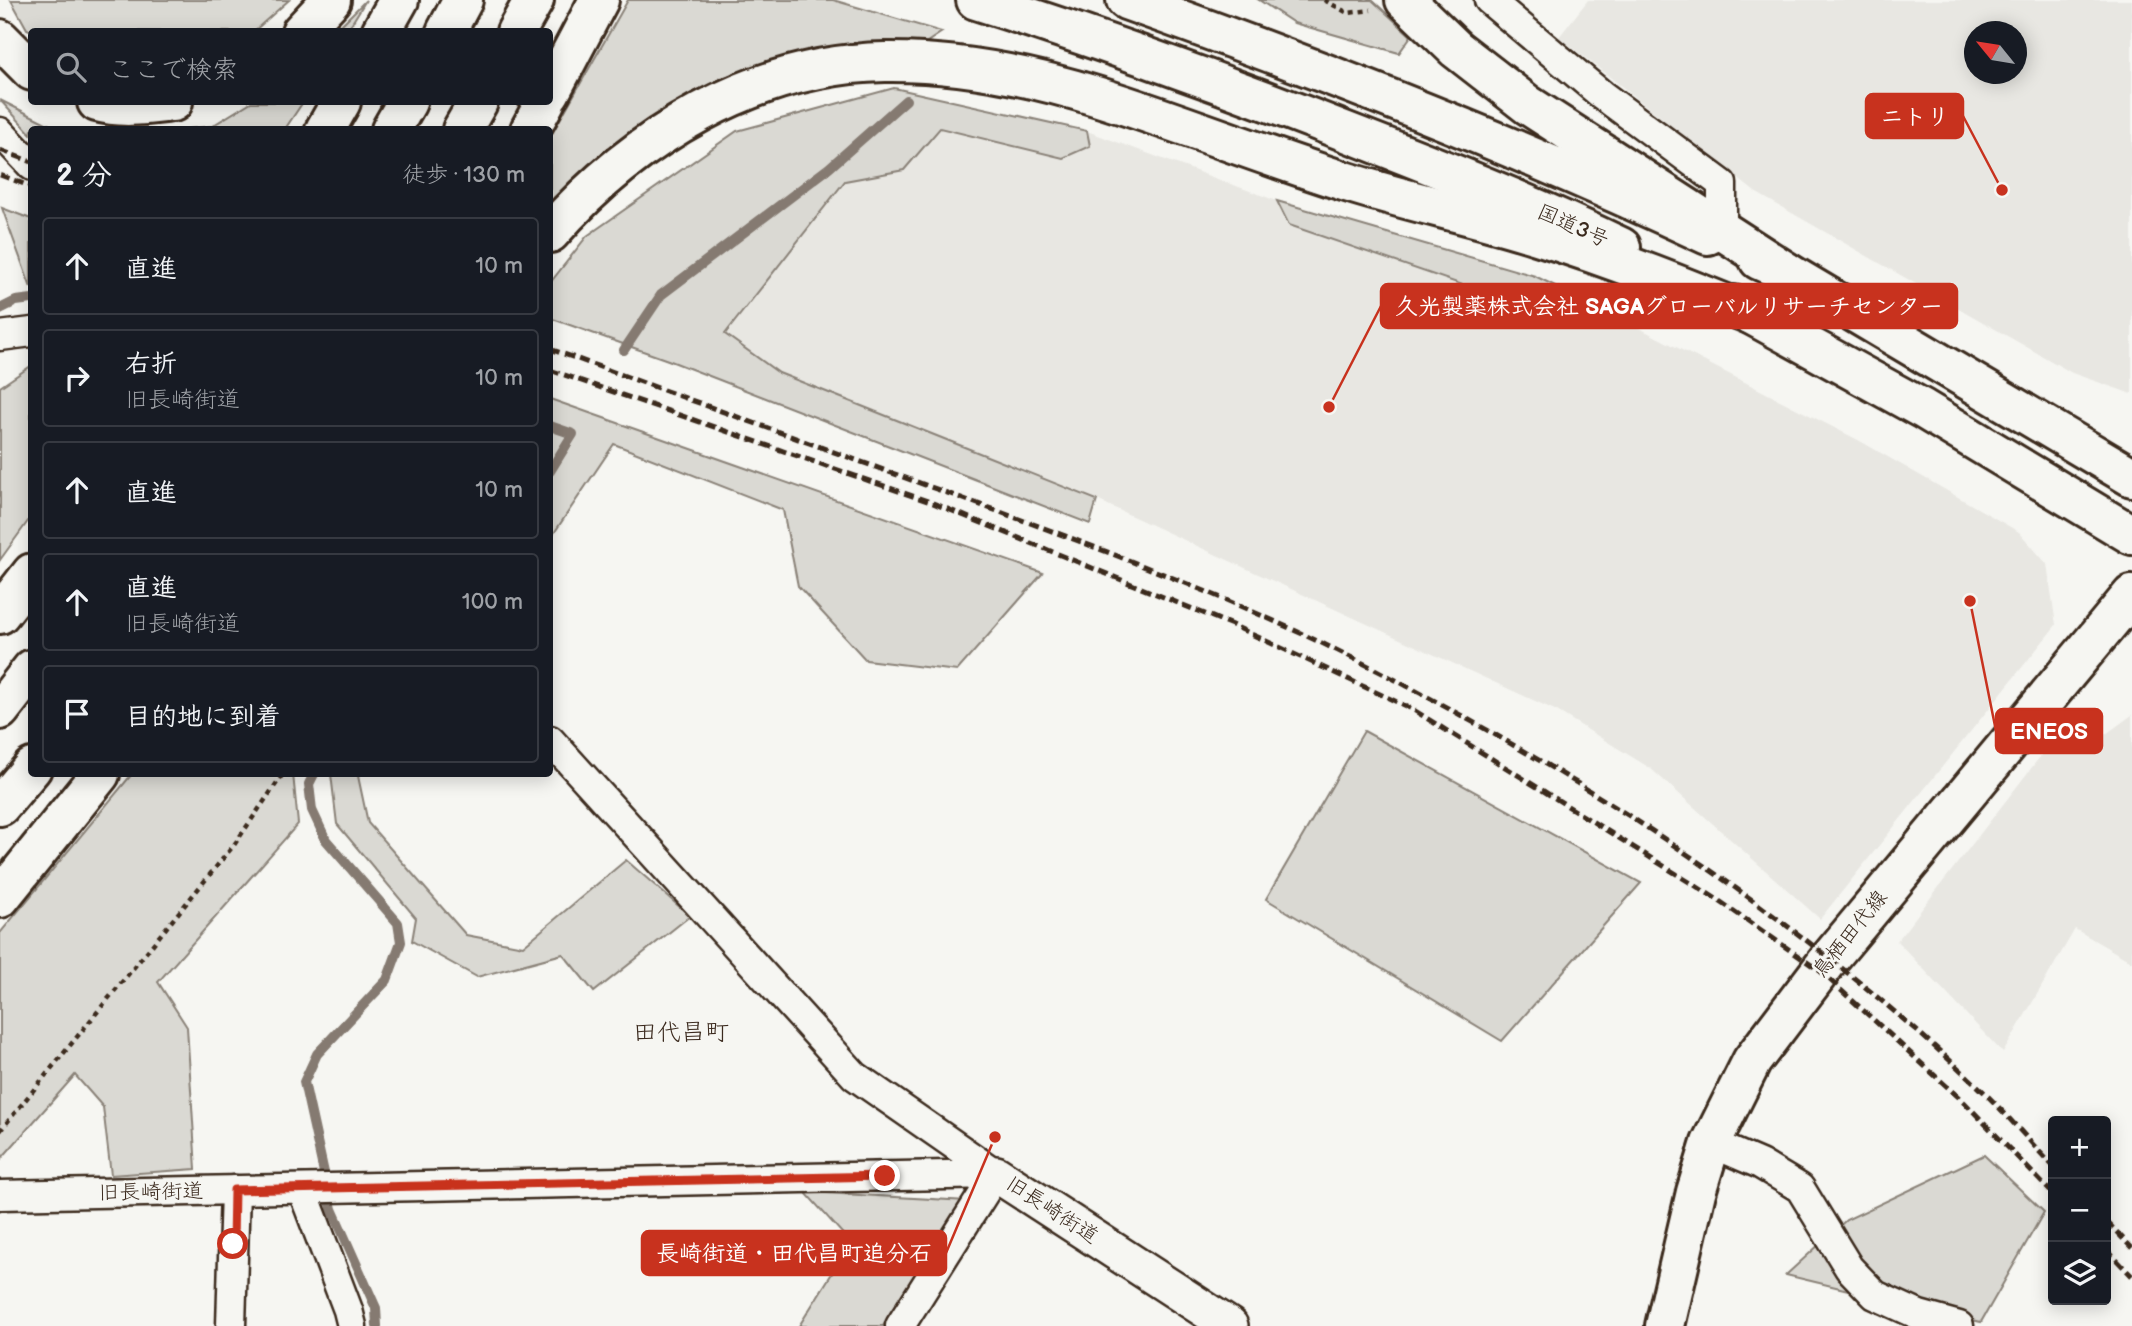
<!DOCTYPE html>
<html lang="ja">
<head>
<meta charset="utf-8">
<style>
	body { margin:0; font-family:"Balsamiq Sans","Klee One",sans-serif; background:#242831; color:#f1f3f6 }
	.controls { position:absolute; right:21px; bottom:21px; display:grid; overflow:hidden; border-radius:7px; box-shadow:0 4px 18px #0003 }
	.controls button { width:63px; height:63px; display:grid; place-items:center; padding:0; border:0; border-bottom:2px solid #363941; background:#171b24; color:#f1f3f6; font:35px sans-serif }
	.compass { position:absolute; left:1964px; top:21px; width:63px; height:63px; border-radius:50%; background:#171b24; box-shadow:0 4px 18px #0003; rotate:300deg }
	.stop { position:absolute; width:21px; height:21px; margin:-16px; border:5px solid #c8321e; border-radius:50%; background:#fff }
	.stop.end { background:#c8321e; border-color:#fff; box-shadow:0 2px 7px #0008 }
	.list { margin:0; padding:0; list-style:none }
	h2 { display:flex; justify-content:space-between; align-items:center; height:91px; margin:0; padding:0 28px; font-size:30px }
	h2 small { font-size:23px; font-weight:400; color:#9ea1a6 }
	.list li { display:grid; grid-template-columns:46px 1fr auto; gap:21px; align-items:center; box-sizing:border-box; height:98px; margin:0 14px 14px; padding:0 14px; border:2px solid #363941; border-radius:7px }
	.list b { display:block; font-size:26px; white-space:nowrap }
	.list p { margin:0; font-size:23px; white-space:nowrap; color:#9ea1a6 }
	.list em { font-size:23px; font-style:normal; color:#9ea1a6 }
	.icon { flex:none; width:38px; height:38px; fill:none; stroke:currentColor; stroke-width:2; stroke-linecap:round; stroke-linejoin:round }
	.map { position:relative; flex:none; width:2132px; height:1326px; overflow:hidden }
	.search { position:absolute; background:#171b24; box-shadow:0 4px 18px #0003; left:28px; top:28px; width:525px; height:77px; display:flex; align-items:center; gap:18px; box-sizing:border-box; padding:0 24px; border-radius:7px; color:#9ea1a6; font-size:26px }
	.panel { position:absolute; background:#171b24; box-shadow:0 4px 18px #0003; left:28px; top:126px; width:525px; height:651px; border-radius:7px }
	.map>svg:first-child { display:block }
</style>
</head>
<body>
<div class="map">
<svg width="2132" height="1326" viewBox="0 0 2132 1326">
	<rect width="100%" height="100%" fill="#f6f6f2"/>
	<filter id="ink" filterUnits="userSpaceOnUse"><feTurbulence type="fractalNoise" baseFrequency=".0143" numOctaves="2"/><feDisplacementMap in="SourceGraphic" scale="14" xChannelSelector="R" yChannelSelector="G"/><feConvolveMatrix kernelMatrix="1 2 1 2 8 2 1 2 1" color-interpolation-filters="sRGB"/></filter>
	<g filter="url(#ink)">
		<g fill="#e8e7e2" fill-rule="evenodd">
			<path d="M1588 0H2132V394L2072 373 1755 192 1559 37ZM1974 32H2016V74H1974Z"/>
			<polygon points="940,128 1063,158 1090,146 1087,131 1277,201 1535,276 1594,305 1860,441 2019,532 2047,564 2056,625 1820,919 1650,768 1557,711 1097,500 779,373 725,334 845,181 903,170"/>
			<polygon points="2132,715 2132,962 2075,929 2003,1053 1897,941 2060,731 2095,742"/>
		</g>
		<g fill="#dad9d3" stroke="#8a8278" stroke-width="2">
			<polygon points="11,0 289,0 253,32 32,31 27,29"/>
			<polygon points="366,0 347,31 335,31"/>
			<polygon points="628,0 833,0 942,32 924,44 839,45 721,78 596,158 550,210 550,137"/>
			<polygon points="1259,0 1372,0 1411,36 1399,53 1294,23"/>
			<polygon points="894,88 1087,131 1090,146 1063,158 940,128 904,170 845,181 725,334 779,373 1097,500 1090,524 668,360 550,318 550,283 587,236 737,131"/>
			<polygon points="0,100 58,129 32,130 31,134"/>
			<polygon points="251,102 303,102 285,129 187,129 212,126"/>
			<polygon points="1277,201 1535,276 1594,305 1579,325 1289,225"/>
			<polygon points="2,208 31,219 31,288"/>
			<polygon points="31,366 31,517 0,560 0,387"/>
			<polygon points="550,399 1043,573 957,671 866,660 798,586 783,510 614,444 550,539"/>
			<polygon points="1364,731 1641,883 1502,1041 1266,899"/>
			<polygon points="132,774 293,774 298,824 158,982 187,1027 196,1169 111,1175 103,1107 75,1075 0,1160 0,933"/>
			<polygon points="331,774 360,774 358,776 368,823 466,935 523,946 626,860 690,916 594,992 563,954 477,977 412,941 416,918 337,824"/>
			<polygon points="1984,1155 2044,1212 1981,1322 1786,1275 1846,1220"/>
			<polygon points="805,1192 967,1201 883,1326 799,1326 851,1243"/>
		</g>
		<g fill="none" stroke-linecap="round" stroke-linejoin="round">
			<g stroke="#857a71" stroke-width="10">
				<polyline points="0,309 16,301 32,299"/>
				<polyline points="624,350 661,295 829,168 906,100"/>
				<polyline points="550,426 573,434 550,471"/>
				<polyline points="314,774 309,784 312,810 326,840 398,923 401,942 387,980 317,1054 304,1082 332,1209 376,1308 377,1326"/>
			</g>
			<g stroke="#3b2a1e" stroke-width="33">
				<g id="minor">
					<polyline points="1489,0 1602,95 1722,184 1722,231"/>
					<polyline points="0,132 32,166"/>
					<polyline points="0,336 32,332"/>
					<polyline points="550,740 855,1076 996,1174"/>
					<polyline points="1711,1143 1760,1164 1800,1188 1849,1268 1875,1295 1919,1315 1959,1326"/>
					<polyline points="302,1189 348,1310 352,1326"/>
					<polyline points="0,1195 996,1174"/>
					<polyline points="231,1326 235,1190"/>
					<polyline points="900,1326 996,1174"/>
				</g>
			</g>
			<g stroke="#3b2a1e" stroke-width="40">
				<polyline id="tertiary" points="996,1174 1230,1326"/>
			</g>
			<g stroke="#3b2a1e" stroke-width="44">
				<polyline id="secondary" points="1665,1326 1696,1192 1711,1143 1752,1061 1830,958 2132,595"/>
			</g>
			<g stroke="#3b2a1e" stroke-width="44">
				<g id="trunk">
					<path d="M976 0C1108 42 1238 89 1367 140 1452 173 1538 207 1621 247"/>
					<path d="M1126 0C1323 70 1518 146 1708 235"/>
					<polyline points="1759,260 1788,273 2132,477"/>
					<polyline points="1734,305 1923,409 2132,535"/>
				</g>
			</g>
			<g stroke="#3b2a1e" stroke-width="44">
				<g id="motorway">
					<polyline points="1405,0 1456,49 1528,105 1788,273"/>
					<polyline points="301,32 331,0"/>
					<polyline points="381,32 399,0"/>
					<polyline points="446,32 463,0"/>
					<polyline points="516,32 534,0"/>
					<polyline points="0,39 32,71"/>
					<polyline points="550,93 599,0"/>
					<path d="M97 102C122 109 147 105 173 102"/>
					<polyline points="325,130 341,102"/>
					<polyline points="391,130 407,102"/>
					<polyline points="462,130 478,102"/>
					<polyline points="530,130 545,102"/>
					<path d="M550 233C634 137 755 64 885 62 956 61 1031 76 1099 97 1182 123 1264 156 1347 182 1410 202 1475 215 1537 235 1615 259 1689 289 1765 320"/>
					<polyline points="0,614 32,573"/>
					<polyline points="0,710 32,669"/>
					<polyline points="0,806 32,768"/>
					<polyline points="0,898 100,774"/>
				</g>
			</g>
			<g stroke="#3b2a1e" stroke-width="4.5" stroke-dasharray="5 5" stroke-linecap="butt">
				<polyline points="1324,0 1348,13 1371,10"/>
				<polyline points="0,1131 234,845 283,774"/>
			</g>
			<use href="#minor" stroke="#f6f6f2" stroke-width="28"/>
			<use href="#tertiary" stroke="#f6f6f2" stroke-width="35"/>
			<use href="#secondary" stroke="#f6f6f2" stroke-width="38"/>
			<use href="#trunk" stroke="#f6f6f2" stroke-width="38"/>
			<use href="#motorway" stroke="#f6f6f2" stroke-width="38"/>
			<g stroke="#3b2a1e" stroke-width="5" stroke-dasharray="10 5" stroke-linecap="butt">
				<polyline points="0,150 32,162"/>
				<polyline points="0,175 32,187"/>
				<path d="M550 349C683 397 817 446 950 494 1104 549 1263 609 1407 686 1608 793 1802 922 1969 1078 1999 1105 2025 1137 2053 1166"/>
				<polyline points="550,370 933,503 1232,625 1412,709 1715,898 1820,971 1964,1102 2053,1194"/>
				<polyline points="2106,1221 2132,1248"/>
				<polyline points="2106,1249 2132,1276"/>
			</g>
		</g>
	</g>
	<g fill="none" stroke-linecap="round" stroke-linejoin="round" filter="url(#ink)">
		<polyline stroke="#c8321e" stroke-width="9" points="233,1244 234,1190 885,1176"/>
	</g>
	<g text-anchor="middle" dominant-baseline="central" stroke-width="5" stroke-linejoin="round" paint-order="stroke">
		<g font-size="21" fill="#3b2a1e" stroke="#f6f6f2">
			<text transform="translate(1573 226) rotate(24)">国道3号</text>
			<text transform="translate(1850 934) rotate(-51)">鳥栖田代線</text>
			<text transform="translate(151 1192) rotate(-1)">旧長崎街道</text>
			<text transform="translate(1052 1210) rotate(33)">旧長崎街道</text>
		</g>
		<g font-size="24" fill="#3b2a1e" stroke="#f6f6f2">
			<text x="681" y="1032">田代昌町</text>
		</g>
	</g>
	<path fill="none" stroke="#c8321e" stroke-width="2.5" d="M2002 190L1963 116M1329 407L1381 306M1970 601L1996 731M995 1137L946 1253"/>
	<g fill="#c8321e" stroke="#f6f6f2" stroke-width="2.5">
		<circle cx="2002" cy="190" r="7"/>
		<circle cx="1329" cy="407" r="7"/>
		<circle cx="1970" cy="601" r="7"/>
		<circle cx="995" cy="1137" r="7"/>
	</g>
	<g fill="#c8321e" stroke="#c8321e" stroke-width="2.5">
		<rect x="1866" y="94" width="97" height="44" rx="7"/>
		<rect x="1381" y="284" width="576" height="44" rx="7"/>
		<rect x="1996" y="709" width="106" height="44" rx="7"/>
		<rect x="642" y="1231" width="304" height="44" rx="7"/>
	</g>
	<g font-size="23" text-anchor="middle" font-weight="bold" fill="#fff">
		<text x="1915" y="124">ニトリ</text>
		<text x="1669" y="314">久光製薬株式会社 SAGAグローバルリサーチセンター</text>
		<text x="2049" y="739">ENEOS</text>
		<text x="794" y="1261">長崎街道・田代昌町追分石</text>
	</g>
</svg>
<div class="controls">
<button>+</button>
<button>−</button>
<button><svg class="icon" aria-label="layers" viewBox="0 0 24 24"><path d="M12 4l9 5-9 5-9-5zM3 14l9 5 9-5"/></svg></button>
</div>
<svg class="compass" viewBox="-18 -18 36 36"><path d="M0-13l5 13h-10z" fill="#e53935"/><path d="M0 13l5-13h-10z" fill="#9ea1a6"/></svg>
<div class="stop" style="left:233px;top:1244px"></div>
<div class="stop end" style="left:885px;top:1176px"></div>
<div class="search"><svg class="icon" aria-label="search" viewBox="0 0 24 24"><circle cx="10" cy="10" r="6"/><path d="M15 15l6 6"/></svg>ここで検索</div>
<section class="panel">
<h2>2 分<small>徒歩 · 130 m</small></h2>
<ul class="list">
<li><svg class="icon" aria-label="ahead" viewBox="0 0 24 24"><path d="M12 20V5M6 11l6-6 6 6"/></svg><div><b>直進</b></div><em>10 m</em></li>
<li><svg class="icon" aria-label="right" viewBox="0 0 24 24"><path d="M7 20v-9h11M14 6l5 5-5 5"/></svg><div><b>右折</b><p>旧長崎街道</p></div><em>10 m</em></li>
<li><svg class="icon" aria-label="ahead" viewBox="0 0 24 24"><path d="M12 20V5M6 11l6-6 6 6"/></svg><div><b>直進</b></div><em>10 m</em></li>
<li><svg class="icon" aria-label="ahead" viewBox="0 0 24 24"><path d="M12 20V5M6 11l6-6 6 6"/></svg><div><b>直進</b><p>旧長崎街道</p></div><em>100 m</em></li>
<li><svg class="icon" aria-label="arrive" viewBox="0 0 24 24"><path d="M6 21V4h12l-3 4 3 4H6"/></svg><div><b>目的地に到着</b></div></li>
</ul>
</section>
</div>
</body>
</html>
